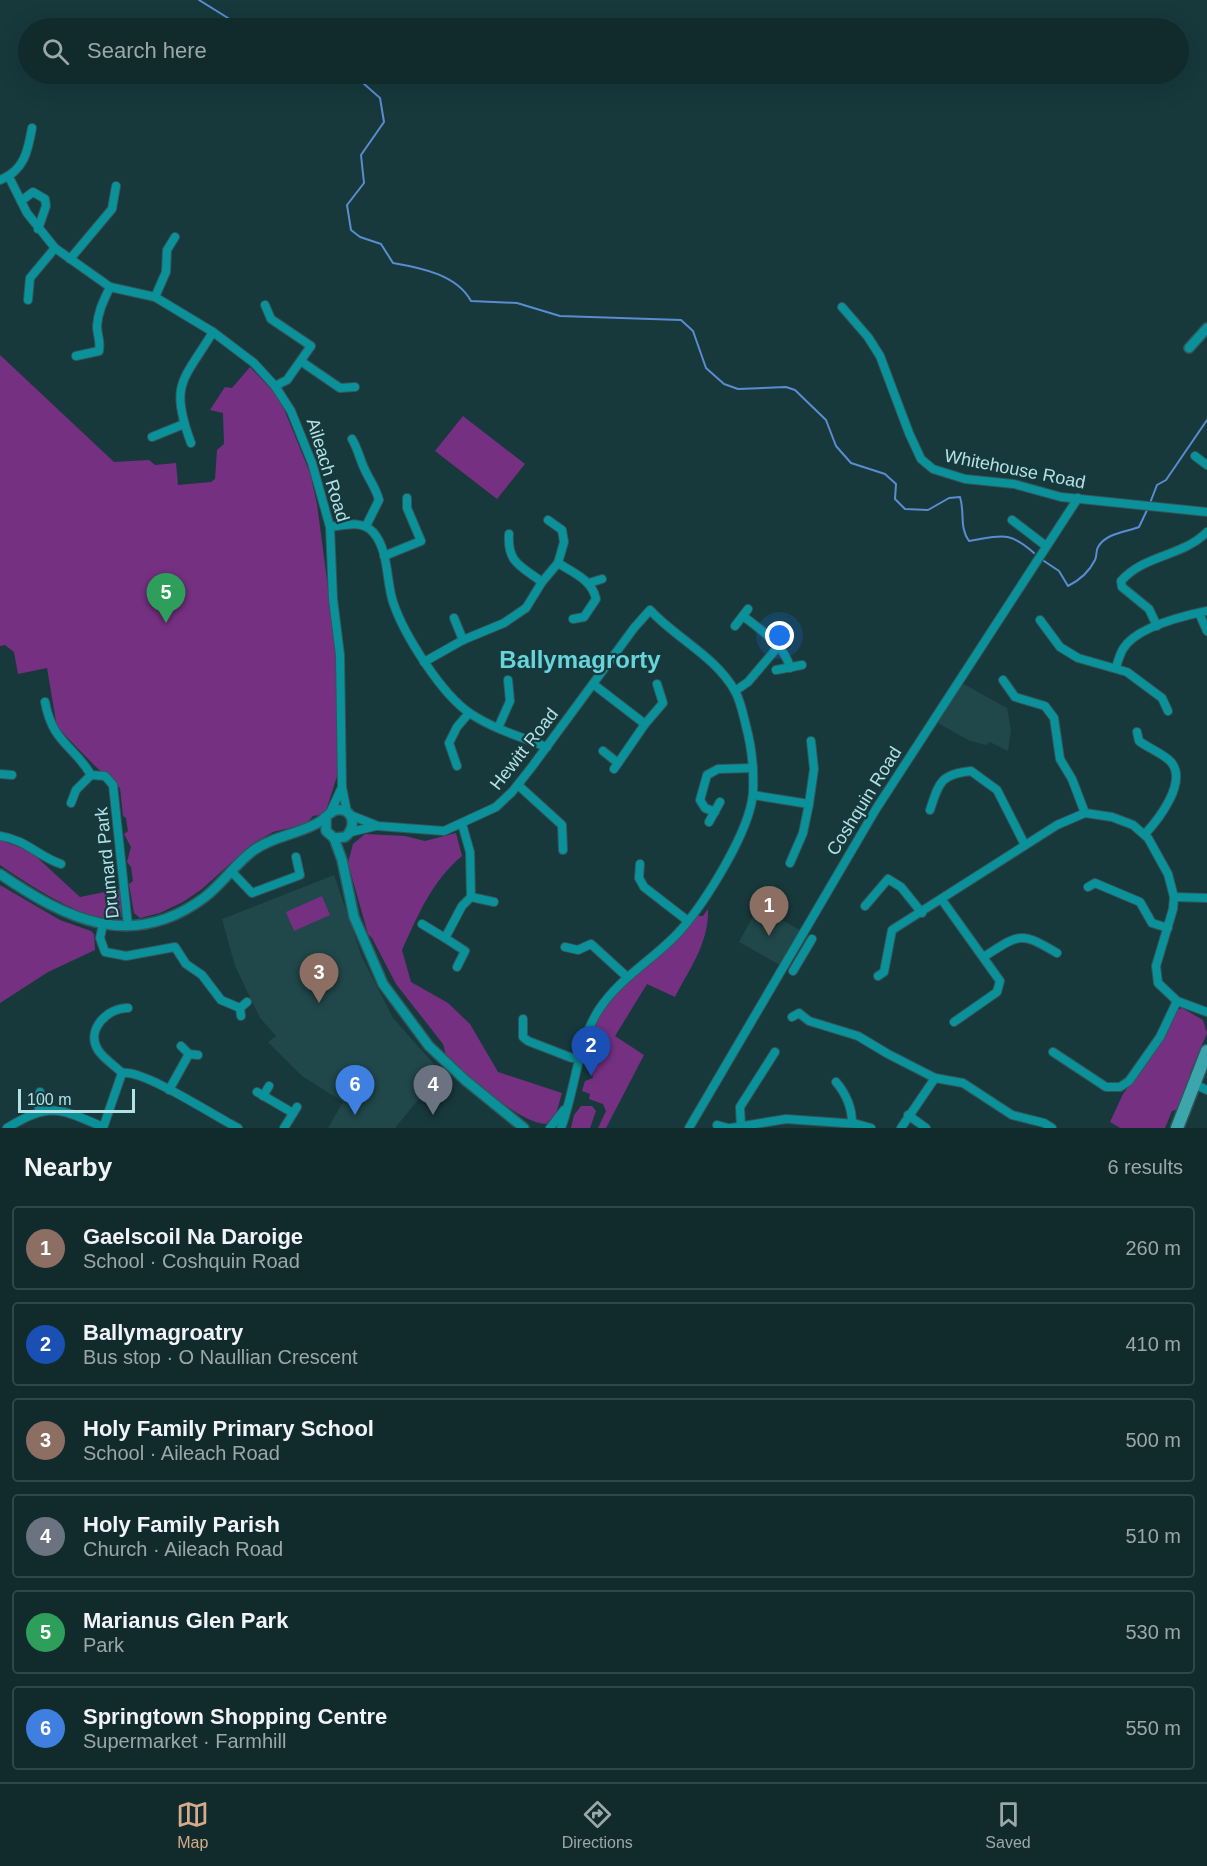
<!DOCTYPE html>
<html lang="en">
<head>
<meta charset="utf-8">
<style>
	body { margin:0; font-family:Arial,sans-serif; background:#1a3335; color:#f1f3f6 }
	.scale { position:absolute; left:18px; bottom:15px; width:117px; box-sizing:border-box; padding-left:6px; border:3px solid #b2e2e6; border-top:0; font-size:16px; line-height:21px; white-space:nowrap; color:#b2e2e6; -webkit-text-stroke:4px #17393c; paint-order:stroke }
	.you { position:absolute; left:780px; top:636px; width:21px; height:21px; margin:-15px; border:4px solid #fff; border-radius:50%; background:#1a73e8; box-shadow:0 0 0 9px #1a73e833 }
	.badge { display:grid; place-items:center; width:39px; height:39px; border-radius:50%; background:#d6ab8b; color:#fff; font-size:20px; font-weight:700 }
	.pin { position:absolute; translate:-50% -50px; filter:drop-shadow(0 2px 3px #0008) }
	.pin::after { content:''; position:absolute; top:32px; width:21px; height:18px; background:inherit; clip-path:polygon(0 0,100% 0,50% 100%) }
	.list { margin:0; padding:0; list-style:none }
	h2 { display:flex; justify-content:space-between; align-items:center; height:78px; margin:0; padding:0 24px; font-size:26px }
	h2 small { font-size:20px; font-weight:400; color:#9ca7aa }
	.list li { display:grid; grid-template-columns:39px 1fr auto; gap:18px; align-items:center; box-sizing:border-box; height:84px; margin:0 12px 12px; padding:0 12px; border:2px solid #304749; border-radius:6px }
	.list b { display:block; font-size:22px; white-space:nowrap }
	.list p { margin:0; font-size:20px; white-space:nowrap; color:#9ca7aa }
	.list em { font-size:20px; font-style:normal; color:#9ca7aa }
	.icon { flex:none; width:33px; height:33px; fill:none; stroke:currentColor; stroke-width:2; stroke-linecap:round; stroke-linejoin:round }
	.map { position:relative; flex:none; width:1207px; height:1128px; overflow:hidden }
	.search { position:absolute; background:#112b2d; box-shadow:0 6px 24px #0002; left:18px; right:18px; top:18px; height:66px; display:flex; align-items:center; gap:15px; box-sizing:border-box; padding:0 21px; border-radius:33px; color:#9ca7aa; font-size:22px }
	.sheet { height:654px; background:#112b2d }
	nav { display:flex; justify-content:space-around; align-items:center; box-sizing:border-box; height:84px; border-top:2px solid #304749; background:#112b2d; font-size:16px; color:#9ca7aa }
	nav a { display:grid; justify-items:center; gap:3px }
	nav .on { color:#d6ab8b }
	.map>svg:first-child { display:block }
</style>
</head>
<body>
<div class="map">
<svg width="1207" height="1128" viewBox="0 0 1207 1128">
	<rect width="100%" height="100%" fill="#17393c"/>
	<g fill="#204749">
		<polygon points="962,683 1007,708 1011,730 1008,751 990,742 986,745 970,741 938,723"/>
		<polygon points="334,875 362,957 393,1018 441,1072 395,1128 328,1128 343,1102 302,1076 268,1042 276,1036 260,1018 235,966 222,919"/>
		<polygon points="758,907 800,930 780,965 739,942"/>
	</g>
	<g fill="#763082">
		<polygon points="0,355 114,462 149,460 155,465 176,463 178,485 211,482 215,479 217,450 224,444 223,413 210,410 225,387 232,388 250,367 274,392 284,409 310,473 317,504 337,656 339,770 325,814 313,816 306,824 273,832 252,844 202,889 183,902 160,913 140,918 134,913 129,884 133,881 131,867 127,862 131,847 124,834 128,831 126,818 123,816 120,788 95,766 57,727 47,668 18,674 14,652 5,645 0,646"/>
		<polygon points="463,416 525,464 497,499 435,451"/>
		<path d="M456 833 462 856C432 881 418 915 402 950L411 982 448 1003 470 1024 498 1072 562 1093 556 1114 546 1124C517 1122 467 1075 446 1055L443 1044 396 984 372 938 368 934 348 863 353 844 365 834 405 836 425 841Z"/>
		<path d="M0 840 30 851 80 897 120 889 122 917C97 931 22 880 0 865Z"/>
		<polygon points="0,885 60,920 91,931 94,934 95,950 48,972 0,1003"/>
		<polygon points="322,896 330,915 294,931 286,912"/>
		<path d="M708 909C709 943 690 968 675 997L647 984 615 1036 644 1055 606 1128H598L606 1111 603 1104 589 1099 590 1094 582 1091 585 1081 593 1078 588 1049 595 1021 618 992 674 942 698 916H703Z"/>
		<polygon points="1182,1008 1203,1020 1207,1033 1191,1071 1179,1109 1172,1111 1165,1128 1120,1128 1110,1122 1123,1094 1160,1043 1177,1010"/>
		<polygon points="581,1106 592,1106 596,1111 590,1128 571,1128 574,1115"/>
	</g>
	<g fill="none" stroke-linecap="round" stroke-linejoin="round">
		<g stroke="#5a8cd1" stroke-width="2">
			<polyline points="199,0 244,28"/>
			<path d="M305 74 340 82 363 83 380 98 384 122 361 155 364 183 347 205 351 230 360 237 381 244 393 263C422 268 457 275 471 301L517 303 560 316 681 320 693 331 706 368 724 384 738 389 786 387 795 390 826 420 836 446 851 463 885 474 896 484 895 499 905 509 928 510 949 498 960 497C965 513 959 527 969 541 1001 536 1008 530 1034 553"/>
			<polyline points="1150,503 1157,485 1166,480 1207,420"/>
			<path d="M1044 561 1059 571 1068 586C1078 581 1089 572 1095 560 1097 556 1096 550 1098 547 1106 533 1126 532 1139 527L1148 508"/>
		</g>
		<g stroke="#32565a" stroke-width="10">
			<g id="minor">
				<polyline points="9,177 27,213 55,248 110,287 155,297 213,332 254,363 275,386 291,411 312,463 330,527 333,599 340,655 342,787 347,812"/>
				<path d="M0 180C24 171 28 151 32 128"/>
				<polyline points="21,201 33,192 45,199 46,206 38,229"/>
				<polyline points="70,259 112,209 116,186"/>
				<polyline points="155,297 166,272 167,250 175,237"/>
				<polyline points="28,300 30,278 55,248"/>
				<polyline points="265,305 271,319 311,346 287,380 275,386"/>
				<polyline points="842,307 868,337 880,356 909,433 921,459 933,469 965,479 1014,484 1061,497 1207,512"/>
				<path d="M76 356 99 351C101 341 97 335 97 326 98 311 104 300 110 287"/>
				<polyline points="302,362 340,388 355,387"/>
				<polyline points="152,437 184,424"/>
				<path d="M352 439C358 449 360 460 365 470 370 481 376 488 379 500L366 526"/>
				<path d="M191 443C169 384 183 381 213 332"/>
				<polyline points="1195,456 1207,465"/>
				<polyline points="1012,520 1046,546"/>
				<path d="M330 527C345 525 362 520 373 532 389 550 386 581 393 602 404 635 442 695 471 714 494 729 521 737 547 747"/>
				<path d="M509 534C507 563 521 566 542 582"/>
				<polyline points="384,556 421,541 407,508 407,498"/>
				<path d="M558 563C574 573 592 580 596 599L584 617 573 619"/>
				<polyline points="589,583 602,579"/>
				<polyline points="1199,613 1207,631"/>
				<path d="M743 616C759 628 786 647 790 668"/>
				<polyline points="454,618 463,640"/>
				<polyline points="1040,620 1060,647 1078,658 1127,672 1162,698 1168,711"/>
				<polyline points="735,626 748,609"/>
				<path d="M1157 626 1149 609 1122 587 1121 581C1145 554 1182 557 1207 532"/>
				<polyline points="424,662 463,640 504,623 526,608 542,582 558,563 564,542 562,530 548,520"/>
				<path d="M1116 667C1118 661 1120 654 1123 649 1136 627 1183 616 1207 611"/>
				<polyline points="776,670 802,665"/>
				<polyline points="1003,680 1015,697 1045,706 1054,718 1060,759 1072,779 1085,813"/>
				<polyline points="593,684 645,724 614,769"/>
				<polyline points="735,691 748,682 777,648"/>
				<path d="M45 702C53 744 73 744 91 775"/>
				<polyline points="645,724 663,703 657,684"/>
				<polyline points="498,728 510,701 508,680"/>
				<path d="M1137 732 1139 741C1148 748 1164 754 1171 762 1188 782 1158 820 1145 834"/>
				<polyline points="603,751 618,763"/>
				<polyline points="457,766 449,743 457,727 469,713"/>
				<polyline points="0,774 12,775"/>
				<polyline points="518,785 562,825 563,850"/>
				<polyline points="753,795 809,804 803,833 790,863"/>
				<polyline points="71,803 76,790 91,775 105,776 113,785 128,926"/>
				<polyline points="809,804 814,769 811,741"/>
				<path d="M930 810C939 783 940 774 971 771L997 790 1025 845"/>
				<polyline points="715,812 705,808 700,800 707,775 718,769 753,768"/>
				<polyline points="330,813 342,787"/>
				<path d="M350 815 378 826 444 831 496 807 512 792 531 768 634 628 650 610C677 639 715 656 735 691 741 702 743 714 746 726 752 748 754 771 753 793 750 832 704 904 679 932 652 961 620 977 598 1011 577 1045 575 1091 561 1128"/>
				<polyline points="709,822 720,802"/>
				<polyline points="351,832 376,826"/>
				<path d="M0 836C27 840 37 856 61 864"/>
				<polyline points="640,864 639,878 644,887 688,921"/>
				<polyline points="231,871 252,893 300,875 296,857"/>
				<polyline points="1088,887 1095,883 1140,902 1152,923 1168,928"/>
				<polyline points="471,897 494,902"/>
				<polyline points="1174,897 1207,898"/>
				<polyline points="942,900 1000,981 997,992 954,1022"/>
				<polyline points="865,906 888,879 901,887 922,913"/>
				<polyline points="103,924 100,938 105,952 126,956 175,947 186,964 202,975 221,1000 240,1008"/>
				<polyline points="422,924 445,938"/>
				<polyline points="565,947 578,950 591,944 626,976"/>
				<path d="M985 956C1020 934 1020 931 1057 953"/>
				<polyline points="457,967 465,951 445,938 462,906 471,897 470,852 462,824"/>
				<polyline points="793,971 812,939"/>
				<polyline points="878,976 884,972 892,930 1057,825 1085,813 1112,817 1133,825 1148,838 1168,874 1174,897 1173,909 1156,966 1158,983 1177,1001 1207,1012"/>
				<path d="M128 1008C109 1007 85 1029 98 1050 103 1058 115 1066 122 1073 145 1070 214 1116 238 1128"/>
				<polyline points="241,1016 240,1008 247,1002"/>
				<polyline points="792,1017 799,1013 809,1021 858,1036 888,1054 935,1078"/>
				<polyline points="523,1019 523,1037 528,1041 572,1058 581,1057"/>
				<polyline points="181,1046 189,1054 198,1055"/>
				<polyline points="1053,1052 1106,1087 1120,1087 1129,1081 1160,1037 1177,1001"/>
				<path d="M836 1082C847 1095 852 1107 852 1123"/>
				<polyline points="1194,1084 1207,1090"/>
				<polyline points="169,1090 189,1054"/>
				<polyline points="257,1092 293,1113"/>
				<polyline points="263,1096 269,1086"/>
				<polyline points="39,1110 40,1092"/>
				<polyline points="908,1115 926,1128"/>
				<polyline points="717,1125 728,1128"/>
				<polyline points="741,1127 740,1107 775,1052"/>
				<path d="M7 1128C50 1102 59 1108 103 1127"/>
				<polyline points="103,1128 122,1073"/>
				<polyline points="284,1128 297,1107"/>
				<polyline points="550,1128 564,1110"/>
				<polyline points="689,1128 876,809 1078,498"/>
				<polyline points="731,1128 786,1119 857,1124 871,1128"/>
				<polyline points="901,1128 935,1078 963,1083 1012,1115 1044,1123 1052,1128"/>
			</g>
		</g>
		<g stroke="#32565a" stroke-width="12">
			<g id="tertiary">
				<polyline points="1189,348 1207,328"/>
				<polyline points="334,838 342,860 354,917 383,984 429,1046 465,1080 524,1128"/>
				<path d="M0 874C66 919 132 952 205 897 223 883 236 863 254 850 275 835 301 834 321 821 326 817 330 812 336 810 354 807 357 828 345 837L334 838 326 831V817"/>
			</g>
		</g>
		<g stroke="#32565a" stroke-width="15">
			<polyline id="trunk" points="1177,1128 1207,1051"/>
		</g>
		<use href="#minor" stroke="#0a9199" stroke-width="8"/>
		<use href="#tertiary" stroke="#0a9199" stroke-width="9"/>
		<use href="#trunk" stroke="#3da6ad" stroke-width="12"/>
	</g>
	<g text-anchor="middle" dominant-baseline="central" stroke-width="4.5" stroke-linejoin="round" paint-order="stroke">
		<g font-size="18" fill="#b2e2e6" stroke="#17393c">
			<text transform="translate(1015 469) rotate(11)">Whitehouse Road</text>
			<text transform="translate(328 470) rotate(73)">Aileach Road</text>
			<text transform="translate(524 749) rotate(-52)">Hewitt Road</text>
			<text transform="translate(864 801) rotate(-58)">Coshquin Road</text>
			<text transform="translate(107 863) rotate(-96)">Drumard Park</text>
		</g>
		<g font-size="24" font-weight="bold" fill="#67d4dc" stroke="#17393c">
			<text x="580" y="659">Ballymagrorty</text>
		</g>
	</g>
</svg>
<div class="scale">100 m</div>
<div class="you"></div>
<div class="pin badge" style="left:769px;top:936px;background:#8d6e63">1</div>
<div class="pin badge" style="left:591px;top:1076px;background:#1a4fb4">2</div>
<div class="pin badge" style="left:319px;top:1003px;background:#8d6e63">3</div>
<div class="pin badge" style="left:433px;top:1115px;background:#6b7280">4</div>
<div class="pin badge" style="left:166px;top:623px;background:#2e9e5b">5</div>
<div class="pin badge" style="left:355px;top:1115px;background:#3f7fe0">6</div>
<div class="search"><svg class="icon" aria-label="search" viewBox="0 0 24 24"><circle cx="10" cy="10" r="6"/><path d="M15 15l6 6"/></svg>Search here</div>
</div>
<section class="sheet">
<h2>Nearby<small>6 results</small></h2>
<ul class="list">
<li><span class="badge" style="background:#8d6e63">1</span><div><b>Gaelscoil Na Daroige</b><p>School · Coshquin Road</p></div><em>260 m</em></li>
<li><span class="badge" style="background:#1a4fb4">2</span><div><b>Ballymagroatry</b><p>Bus stop · O Naullian Crescent</p></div><em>410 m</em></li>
<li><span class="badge" style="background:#8d6e63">3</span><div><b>Holy Family Primary School</b><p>School · Aileach Road</p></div><em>500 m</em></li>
<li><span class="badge" style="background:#6b7280">4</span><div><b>Holy Family Parish</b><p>Church · Aileach Road</p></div><em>510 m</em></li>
<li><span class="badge" style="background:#2e9e5b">5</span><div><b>Marianus Glen Park</b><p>Park</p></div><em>530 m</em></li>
<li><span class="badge" style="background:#3f7fe0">6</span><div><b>Springtown Shopping Centre</b><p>Supermarket · Farmhill</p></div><em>550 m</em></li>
</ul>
</section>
<nav>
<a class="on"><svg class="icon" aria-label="map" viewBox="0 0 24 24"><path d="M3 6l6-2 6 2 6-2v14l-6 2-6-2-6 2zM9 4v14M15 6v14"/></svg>Map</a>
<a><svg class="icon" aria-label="directions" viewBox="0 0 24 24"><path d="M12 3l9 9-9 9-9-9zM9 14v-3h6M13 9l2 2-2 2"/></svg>Directions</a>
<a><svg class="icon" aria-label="saved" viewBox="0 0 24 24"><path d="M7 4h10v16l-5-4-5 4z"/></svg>Saved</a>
</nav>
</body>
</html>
